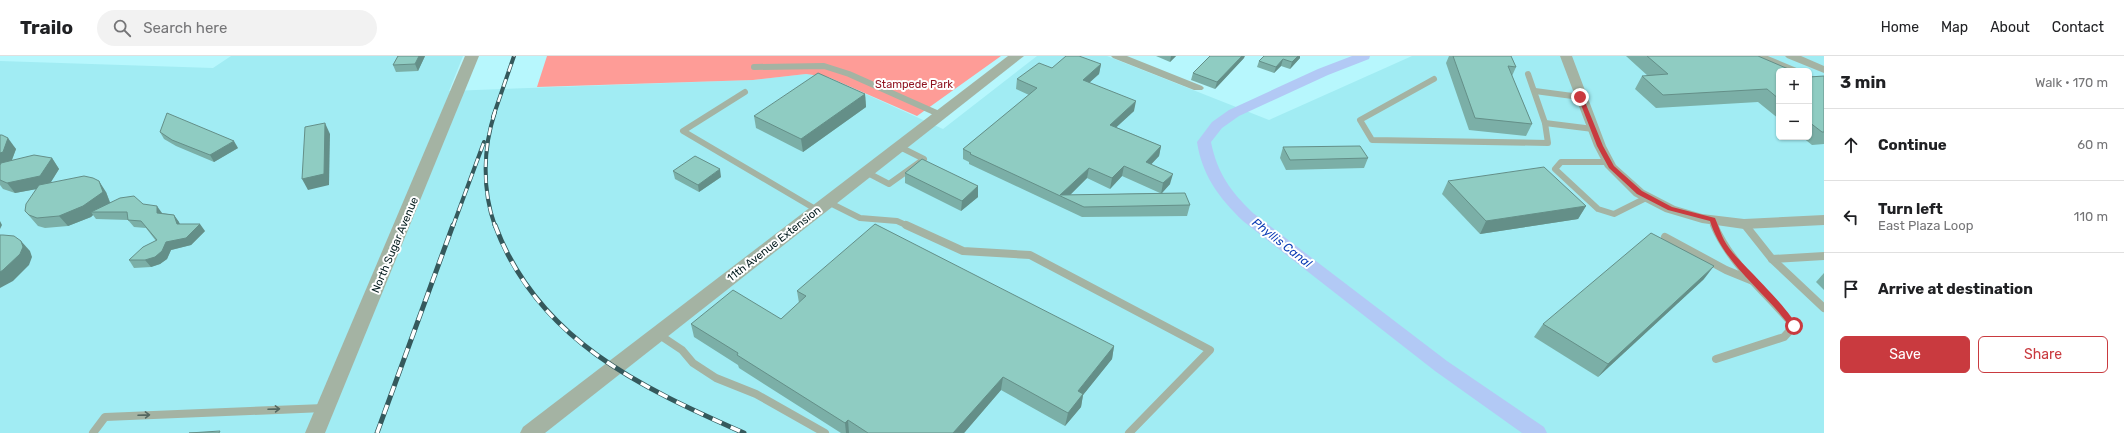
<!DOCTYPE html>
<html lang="en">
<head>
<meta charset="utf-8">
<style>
	body { margin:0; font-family:Rubik,sans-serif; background:#f2f2f2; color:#202124 }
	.controls { position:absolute; right:12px; top:12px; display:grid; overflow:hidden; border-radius:6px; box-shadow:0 1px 3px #0004 }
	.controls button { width:36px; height:36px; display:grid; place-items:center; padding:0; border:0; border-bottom:1px solid #e0e0e0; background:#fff; color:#202124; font:20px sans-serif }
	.stop { position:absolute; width:12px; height:12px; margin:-9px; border:3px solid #c93a3f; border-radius:50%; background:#fff }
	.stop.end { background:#c93a3f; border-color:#fff; box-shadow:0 1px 4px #0008 }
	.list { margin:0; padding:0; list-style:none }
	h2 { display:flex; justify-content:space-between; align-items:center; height:52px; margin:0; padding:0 16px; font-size:17px }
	h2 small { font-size:13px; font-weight:400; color:#757577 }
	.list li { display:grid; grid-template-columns:26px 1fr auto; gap:12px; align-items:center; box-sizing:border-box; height:72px; padding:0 16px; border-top:1px solid #e0e0e0 }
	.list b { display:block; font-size:15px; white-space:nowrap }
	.list p { margin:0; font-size:13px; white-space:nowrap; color:#757577 }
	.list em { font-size:13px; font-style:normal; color:#757577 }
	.actions { display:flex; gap:8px; padding:12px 16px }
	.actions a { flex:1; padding:9px 0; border:1px solid #c93a3f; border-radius:6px; text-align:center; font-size:14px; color:#c93a3f }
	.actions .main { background:#c93a3f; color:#fff }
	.icon { flex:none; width:22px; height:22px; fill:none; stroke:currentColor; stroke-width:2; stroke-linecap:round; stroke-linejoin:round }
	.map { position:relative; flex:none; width:1824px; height:377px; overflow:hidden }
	header { display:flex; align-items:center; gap:24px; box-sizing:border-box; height:56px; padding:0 20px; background:#fff; border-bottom:1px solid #e0e0e0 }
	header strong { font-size:19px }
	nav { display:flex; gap:22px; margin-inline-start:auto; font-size:14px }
	.search { width:280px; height:36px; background:#f2f2f2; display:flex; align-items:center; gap:10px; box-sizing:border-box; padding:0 14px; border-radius:22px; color:#757577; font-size:15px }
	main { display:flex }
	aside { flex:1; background:#fff }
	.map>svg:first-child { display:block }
</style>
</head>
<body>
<header>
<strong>Trailo</strong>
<div class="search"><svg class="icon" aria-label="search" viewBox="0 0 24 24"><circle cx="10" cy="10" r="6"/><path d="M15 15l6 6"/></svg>Search here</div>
<nav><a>Home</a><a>Map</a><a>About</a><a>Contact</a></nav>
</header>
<main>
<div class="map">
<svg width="1824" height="377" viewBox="0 0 1824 377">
	<rect width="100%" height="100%" fill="#b7f7fd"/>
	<path fill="#a1ecf3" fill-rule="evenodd" d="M231 0H463L449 35 753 24 806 18 828 21 943 73 1037 0H1107L1269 64 1412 0H1824V377H0V5L213 12ZM1779 15H1809V81H1779Z"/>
	<polygon fill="#fe9c97" points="547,0 1001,0 917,60 828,21 806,18 753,24 537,31"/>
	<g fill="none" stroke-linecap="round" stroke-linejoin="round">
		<path fill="#b2c9f5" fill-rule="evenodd" d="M1352 0H1370L1369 3 1328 19 1239 60 1222 72 1211 86C1217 117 1231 136 1253 157L1447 305 1544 371 1547 377H1522L1435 315 1243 165C1219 142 1202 119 1197 86L1212 66 1229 54 1318 13Z"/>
		<g stroke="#a4b3a3" stroke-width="6">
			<polyline points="1760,0 1796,15"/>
			<polyline points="754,11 824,10 849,18 941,59"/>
			<polyline points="1528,18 1545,67"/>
			<polyline points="1434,23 1360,64 1372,84 1548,87 1545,67 1593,73"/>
			<polyline points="1535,35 1580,41"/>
			<polyline points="745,36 683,75 817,154"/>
			<polyline points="1609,106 1561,106 1555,113 1598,153 1614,158 1648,141"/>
			<polyline points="866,116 889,128 924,103 898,90"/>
			<polyline points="828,146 860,162 897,165 908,170"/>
			<polyline points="1712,163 1715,170"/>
			<polyline points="1744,168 1746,170"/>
		</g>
		<g stroke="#a4b3a3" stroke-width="8">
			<polyline points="906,169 963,195 1030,199 1210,294 1129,377"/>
			<path d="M1714 169C1731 209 1767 237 1794 270L1784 281 1716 303"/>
			<polyline points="1745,169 1772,203 1824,252"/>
			<polyline points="1665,181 1726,214 1753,225"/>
			<polyline points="1772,203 1824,200"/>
			<polyline points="658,278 682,294 693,307 716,322 756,338 825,377"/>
			<polyline points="93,377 105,361 324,352"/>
		</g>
		<g fill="#a4b3a3" fill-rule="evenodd">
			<polygon points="1111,0 1127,0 1202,30 1204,32 1202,34 1194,34 1113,2"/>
			<polygon points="1560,0 1572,0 1606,90 1616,109 1644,134 1675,150 1702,158 1744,163 1824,159 1824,169 1744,173 1702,167 1665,156 1634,140 1605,111 1594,90"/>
			<polygon points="1785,0 1801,0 1824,10 1824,17 1787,2"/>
		</g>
		<g fill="#a4b3a3" fill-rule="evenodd">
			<polygon points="465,0 479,0 325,377 305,377"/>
			<polygon points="1008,0 1024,0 545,377 520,377 523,371"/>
		</g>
		<g stroke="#35595c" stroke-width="4">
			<g id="rail-far1">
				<path d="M495 56C483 92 482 134 495 170"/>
				<polyline points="493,61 514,0"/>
				<polyline points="453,170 484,86"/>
			</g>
		</g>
		<g stroke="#35595c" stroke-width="5">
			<g id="rail">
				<path d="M495 169C537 283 640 331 744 377"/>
				<polyline points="377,377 453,169"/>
			</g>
		</g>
		<use href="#rail-far1" stroke="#fff" stroke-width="2.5" stroke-dasharray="8" stroke-linecap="butt"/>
		<use href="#rail" stroke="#fff" stroke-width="3.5" stroke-dasharray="10" stroke-linecap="butt"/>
	</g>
	<g fill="#7bafa7" fill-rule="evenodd">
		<polygon points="398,0 425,0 418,15 396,16 393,9"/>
		<polygon points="1156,0 1176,0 1170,6"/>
		<polygon points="1449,0 1511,0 1516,11 1512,20 1532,68 1526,80 1469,74 1446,7"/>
		<polygon points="1626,0 1758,0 1779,15 1779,63 1758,46 1656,52 1635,33 1642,20 1648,20"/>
		<polygon points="1244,2 1215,33 1191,24 1193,17"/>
		<polygon points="1300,2 1290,13 1281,10 1274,17 1257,11 1259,5"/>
		<path d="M1101 8 1099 18 1089 27 1134 55 1116 71 1161 90 1159 100 1151 108 1170 128 1162 137 1190 149 1187 160 1082 161 969 108V106L963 103V93L1029 39 1016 33 1017 23ZM1122 120 1160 137 1070 139 1087 122 1110 133Z"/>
		<polygon points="1824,20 1824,88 1812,89 1802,81 1809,81 1809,21"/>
		<polygon points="865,38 866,51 803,96 756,72 754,60"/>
		<polygon points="160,76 238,92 214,106 176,90 164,83"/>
		<polygon points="0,79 16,93 12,104 52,102 59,113 50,127 106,136 110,146 143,148 162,157 174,159 180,168 205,175 191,189 171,194 167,203 160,208 151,211 134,212 129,204 156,185 146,172 134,171 128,164 96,163 93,159 91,161 68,170 45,172 38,170 25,155 36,133 15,137 3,133 0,129"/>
		<polygon points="1283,91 1368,102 1364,112 1286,114 1280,102"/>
		<polygon points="673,115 721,121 699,136 675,123"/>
		<polygon points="905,117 978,130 978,141 961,155 905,127"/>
		<polygon points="1448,125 1586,150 1578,163 1480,178 1442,138"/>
		<polygon points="1824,217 1824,234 1816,226"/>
		<polygon points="1704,223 1598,321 1534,281 1543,268"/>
		<polygon points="797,235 1114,290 1112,303 1083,339 1081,351 1065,370 1001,334 964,377 841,377 739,312 738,309 694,281 691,268 781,263 799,247"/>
	</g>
	<g fill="#648f88">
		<polygon points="419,0 425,0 418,15 415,8"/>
		<polygon points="1171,0 1176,0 1170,6"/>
		<polygon points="1242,0 1245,0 1244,2 1215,33 1217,26"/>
		<polygon points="1298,0 1300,0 1300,2 1290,13 1292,6"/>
		<polygon points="1283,3 1281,10 1274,17 1276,11"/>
		<polygon points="1101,8 1099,18 1081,34 1083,24"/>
		<polygon points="865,38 866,51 803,96 801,83"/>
		<polygon points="1136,45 1134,55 1108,79 1110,69"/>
		<polygon points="325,67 330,78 329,129 308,134 302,123"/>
		<polygon points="8,82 16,93 11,106 0,110 0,97"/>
		<polygon points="234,85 238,92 214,106 210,99"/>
		<polygon points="1161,90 1159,100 1144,116 1146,106"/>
		<polygon points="52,102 59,113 48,131 15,137 7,127"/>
		<polygon points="1124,110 1122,120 1110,133 1112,122"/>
		<polygon points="1089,112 1087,122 1066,143 1060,139"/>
		<polygon points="720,113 721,121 699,136 698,129"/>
		<polygon points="1173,118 1170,128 1161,138 1163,127"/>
		<polygon points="99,125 106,136 110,147 91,156 93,159 91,161 68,170 59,160"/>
		<polygon points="978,130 978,141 961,155 962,145"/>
		<polygon points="157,150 162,157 157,157"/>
		<polygon points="1586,150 1578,163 1480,178 1486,165"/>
		<polygon points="174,159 179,166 182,176 177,168"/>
		<polygon points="0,165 2,169 0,173"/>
		<polygon points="200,168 205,175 191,189 171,194 167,203 160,208 151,211 145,204 166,186"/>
		<polygon points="21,185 30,195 32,201 29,209 13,225 0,232 0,216"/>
		<polygon points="1714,210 1704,223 1598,321 1608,308"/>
		<polygon points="1114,290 1112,303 1083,339 1081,351 1065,370 1068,357 1078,335"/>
		<polygon points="1003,321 1001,334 964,377 953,377"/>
		<polygon points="848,364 849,377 846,377 845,367"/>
	</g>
	<g fill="#8fccc2" stroke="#648f88">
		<polygon points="398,0 419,0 415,8 393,9"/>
		<polygon points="1066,0 1079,0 1101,8 1083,24 1136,45 1110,69 1161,90 1146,106 1173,118 1163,127 1124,110 1112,122 1089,112 1060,139 1185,137 1190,149 1084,151 970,98 971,97 963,93 1037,32 1017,23 1039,7 1052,12"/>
		<polygon points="1210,0 1242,0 1217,26 1193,17"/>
		<polygon points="1264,0 1298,0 1292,6 1283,3 1276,11 1259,5"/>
		<polygon points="1453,0 1511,0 1516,11 1508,10 1532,68 1475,62"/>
		<polygon points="1647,0 1758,0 1793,15 1779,15 1779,43 1767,33 1663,39 1642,20 1668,18"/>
		<polygon points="818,17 865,38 801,83 754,60"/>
		<polygon points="1824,20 1824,76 1822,76 1809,66 1809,21"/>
		<polygon points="167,57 234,85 210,99 172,84 160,76"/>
		<polygon points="325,67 324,118 302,123 305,71"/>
		<polygon points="0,79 2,79 8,82 3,96 0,97"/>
		<polygon points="1360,90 1368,102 1290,104 1283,91"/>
		<polygon points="34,99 52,102 40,120 7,127 0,124 0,109 1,107"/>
		<polygon points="695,100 720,113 698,129 673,115"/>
		<polygon points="922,103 978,130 962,145 905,117"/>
		<polygon points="1544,111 1586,150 1486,165 1448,125"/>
		<polygon points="84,120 93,122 99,125 103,136 83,150 59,160 37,162 29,159 25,155 26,148 39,129"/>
		<polygon points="134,140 143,148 157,150 157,157 174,159 177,168 200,168 186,182 166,186 162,195 155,201 145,204 129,204 143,191 157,184 141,165 128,164 127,156 91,156 120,142"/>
		<polygon points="875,168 1114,290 1078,335 1083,338 1068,357 1003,321 953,377 868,377 848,364 845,367 737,299 738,297 691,268 733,234 781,263 806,240 797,235"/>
		<polygon points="1651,177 1714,210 1608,308 1543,268"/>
		<polygon points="0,179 3,179 14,180 21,185 23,191 20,198 3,214 0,216"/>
		<polygon points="220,375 219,377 189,377"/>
	</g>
	<defs><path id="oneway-shaft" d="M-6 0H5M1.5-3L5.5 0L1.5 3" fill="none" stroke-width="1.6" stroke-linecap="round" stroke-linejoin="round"/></defs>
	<g stroke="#536760">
		<use href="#oneway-shaft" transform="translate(274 353) rotate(-2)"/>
		<use href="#oneway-shaft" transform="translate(144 359) rotate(-2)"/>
	</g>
	<path fill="#c93a3f" d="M1580 39 1583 41 1603 90 1614 110 1642 135 1672 151 1715 162C1721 176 1722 184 1733 197 1743 209 1798 261 1796 272H1791C1766 236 1723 208 1710 165L1668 154 1637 138 1609 112 1597 90 1578 41Z"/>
	<g text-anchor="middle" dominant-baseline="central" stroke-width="4" stroke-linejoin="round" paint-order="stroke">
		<g font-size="11" fill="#90121f" stroke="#fff">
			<text x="914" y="28">Stampede Park</text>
		</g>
		<g font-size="11" fill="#021b1d" stroke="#fff">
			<text transform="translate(774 188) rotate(-38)">11th Avenue Extension</text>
			<text transform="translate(395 189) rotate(-67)">North Sugar Avenue</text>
		</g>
		<g font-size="12" font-style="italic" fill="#0a3bb4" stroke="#fff">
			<text transform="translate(1282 187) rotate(38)">Phyllis Canal</text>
		</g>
	</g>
</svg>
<div class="controls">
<button>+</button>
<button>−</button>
</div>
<div class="stop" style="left:1794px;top:270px"></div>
<div class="stop end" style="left:1580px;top:41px"></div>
</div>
<aside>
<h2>3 min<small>Walk · 170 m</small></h2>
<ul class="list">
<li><svg class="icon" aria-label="ahead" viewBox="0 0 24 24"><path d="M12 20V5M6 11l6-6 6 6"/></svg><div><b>Continue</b></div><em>60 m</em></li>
<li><svg class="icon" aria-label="left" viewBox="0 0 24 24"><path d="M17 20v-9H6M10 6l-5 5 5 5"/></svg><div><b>Turn left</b><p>East Plaza Loop</p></div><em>110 m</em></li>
<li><svg class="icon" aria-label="arrive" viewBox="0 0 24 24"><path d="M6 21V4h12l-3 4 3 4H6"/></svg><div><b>Arrive at destination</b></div></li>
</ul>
<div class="actions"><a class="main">Save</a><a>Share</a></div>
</aside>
</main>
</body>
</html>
